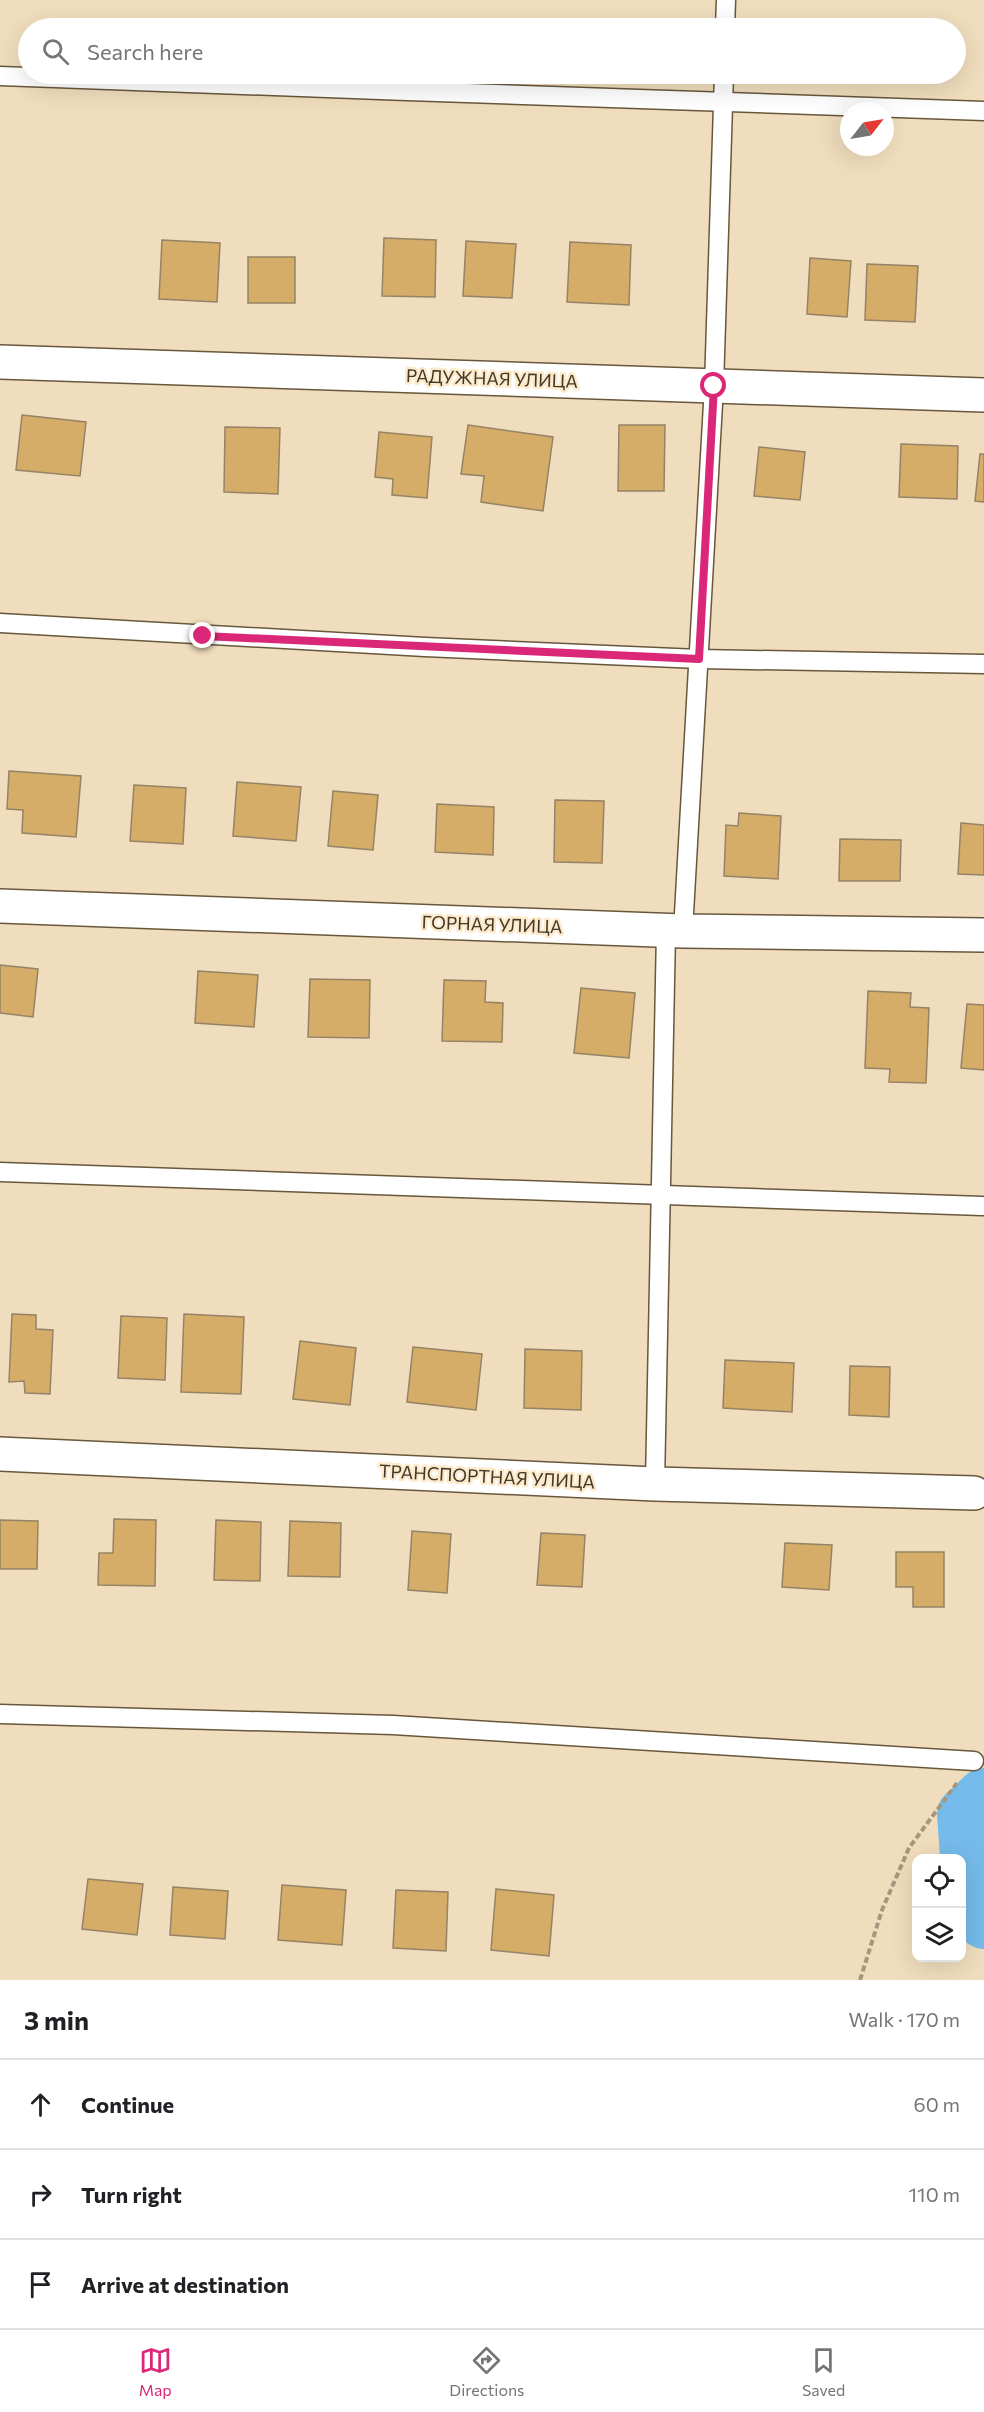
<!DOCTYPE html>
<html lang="en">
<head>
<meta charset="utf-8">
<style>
	body { margin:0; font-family:Commissioner,sans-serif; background:#f2f2f2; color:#202124 }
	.controls { position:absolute; right:18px; bottom:18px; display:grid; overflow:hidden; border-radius:12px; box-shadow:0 6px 24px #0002 }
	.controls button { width:54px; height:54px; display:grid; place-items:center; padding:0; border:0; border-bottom:2px solid #e0e0e0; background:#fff; color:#202124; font:30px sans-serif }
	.compass { position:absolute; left:840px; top:102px; width:54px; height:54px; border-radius:50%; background:#fff; box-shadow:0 6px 24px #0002; rotate:59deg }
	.stop { position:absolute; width:18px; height:18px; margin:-14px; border:4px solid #db2777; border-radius:50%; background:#fff }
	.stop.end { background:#db2777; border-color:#fff; box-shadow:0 2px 6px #0008 }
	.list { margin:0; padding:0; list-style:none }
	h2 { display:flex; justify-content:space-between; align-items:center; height:78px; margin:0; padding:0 24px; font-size:26px }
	h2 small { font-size:20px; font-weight:400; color:#757577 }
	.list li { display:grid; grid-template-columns:39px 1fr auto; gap:18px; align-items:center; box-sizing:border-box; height:90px; padding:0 24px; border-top:2px solid #e0e0e0 }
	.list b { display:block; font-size:22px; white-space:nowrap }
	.list em { font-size:20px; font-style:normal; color:#757577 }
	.icon { flex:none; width:33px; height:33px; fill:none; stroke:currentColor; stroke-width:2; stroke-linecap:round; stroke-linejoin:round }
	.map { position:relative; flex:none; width:984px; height:1980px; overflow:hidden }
	.search { position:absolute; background:#fff; box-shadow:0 6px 24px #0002; left:18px; right:18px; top:18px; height:66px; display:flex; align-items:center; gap:15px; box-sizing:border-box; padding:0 21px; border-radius:33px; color:#757577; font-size:22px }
	.sheet { height:348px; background:#fff }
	nav { display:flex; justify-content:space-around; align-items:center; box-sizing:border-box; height:84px; border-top:2px solid #e0e0e0; background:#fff; font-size:16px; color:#757577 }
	nav a { display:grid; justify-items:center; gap:3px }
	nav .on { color:#db2777 }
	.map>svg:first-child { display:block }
</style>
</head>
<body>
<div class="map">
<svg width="984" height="1980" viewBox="0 0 984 1980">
	<rect width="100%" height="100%" fill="#f0ddbd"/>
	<polygon fill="#74baea" stroke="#6493b1" stroke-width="1.5" points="964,1837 969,1863 967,1879 984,1910 984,1933 962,1901 962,1858 958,1858"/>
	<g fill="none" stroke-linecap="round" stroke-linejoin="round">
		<polyline stroke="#74baea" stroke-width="54" points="984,1795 964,1814 970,1899 984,1922"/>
	</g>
	<g fill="#d5ad68" stroke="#958366" stroke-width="1.5">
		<polygon points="384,238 436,240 435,297 382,296"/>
		<polygon points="162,240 220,243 217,302 159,299"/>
		<polygon points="466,241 516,244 512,298 463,296"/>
		<polygon points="570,242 631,245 629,305 567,302"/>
		<rect x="248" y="257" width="47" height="46"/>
		<polygon points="810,258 851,261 847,317 807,314"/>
		<polygon points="867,264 918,266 915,322 865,320"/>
		<polygon points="22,415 86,422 80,476 16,470"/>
		<polygon points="468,425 553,437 543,511 481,502 484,476 461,474"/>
		<polygon points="619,425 665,425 664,491 618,491"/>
		<polygon points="225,427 280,428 278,494 224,492"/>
		<polygon points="379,432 432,437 427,498 392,495 393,479 375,477"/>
		<polygon points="901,444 958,446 957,499 899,497"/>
		<polygon points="759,447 805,452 800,500 754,496"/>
		<polygon points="980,454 984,454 984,502 975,501"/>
		<polygon points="9,771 81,776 76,837 22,833 23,810 7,809"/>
		<polygon points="237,782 301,787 296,841 233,836"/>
		<polygon points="134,785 186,788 183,844 130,841"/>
		<polygon points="333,791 378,795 373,850 328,846"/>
		<polygon points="555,800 604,801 602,863 554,862"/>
		<polygon points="437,804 494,807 493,855 435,852"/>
		<polygon points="739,813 781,816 778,879 724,876 726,825 738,826"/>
		<polygon points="961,823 984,825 984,875 958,874"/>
		<polygon points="840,839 901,840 900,881 839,881"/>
		<polygon points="0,965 38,969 33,1017 0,1013"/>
		<polygon points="198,971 258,975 254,1027 195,1023"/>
		<polygon points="310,979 370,980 369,1038 308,1037"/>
		<polygon points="444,980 486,981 485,1002 503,1003 502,1042 442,1041"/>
		<polygon points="581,988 635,993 629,1058 574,1053"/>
		<polygon points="868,991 911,993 910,1007 929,1008 926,1083 889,1082 890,1069 865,1068"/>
		<polygon points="967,1004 984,1005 984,1070 961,1068"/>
		<polygon points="12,1314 36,1315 36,1329 53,1330 50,1394 25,1393 24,1381 9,1382"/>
		<polygon points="184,1314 244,1317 241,1394 181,1392"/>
		<polygon points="121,1316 167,1318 165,1380 118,1378"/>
		<polygon points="300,1341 356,1348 350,1405 293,1399"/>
		<polygon points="413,1347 482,1354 476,1410 407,1402"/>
		<polygon points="525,1349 582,1351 581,1410 524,1408"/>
		<polygon points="725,1360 794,1363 792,1412 723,1408"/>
		<polygon points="850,1366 890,1367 889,1417 849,1415"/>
		<polygon points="114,1519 156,1520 155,1586 98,1585 99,1553 113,1553"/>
		<polygon points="0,1520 38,1521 37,1569 0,1569"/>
		<polygon points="216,1520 261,1522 260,1581 214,1580"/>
		<polygon points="290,1521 341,1523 340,1577 288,1576"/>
		<polygon points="412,1531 451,1534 447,1593 408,1590"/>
		<polygon points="541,1533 585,1535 582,1587 537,1585"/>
		<polygon points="785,1543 832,1545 829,1590 782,1587"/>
		<polygon points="896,1552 944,1552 944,1607 913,1607 913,1587 896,1587"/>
		<polygon points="88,1879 143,1884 137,1935 82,1929"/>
		<polygon points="282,1885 346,1890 342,1945 278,1940"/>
		<polygon points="173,1887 228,1891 225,1939 170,1935"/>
		<polygon points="496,1889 554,1895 549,1956 491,1950"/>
		<polygon points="396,1890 448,1892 446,1951 393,1948"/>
	</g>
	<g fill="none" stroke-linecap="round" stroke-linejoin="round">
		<g stroke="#68573b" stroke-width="21">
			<g id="service">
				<polyline points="725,28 726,0"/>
				<path d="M0 76C328 87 656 102 984 111"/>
				<polyline points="0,623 425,647 699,659 984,664"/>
				<polyline points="683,931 714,386 724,74"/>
				<polyline points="0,1172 982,1206"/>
				<polyline points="655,1484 666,931"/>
				<polyline points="0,1714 393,1725 974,1761"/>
			</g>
		</g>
		<g stroke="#68573b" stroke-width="36">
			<g id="minor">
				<polyline points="0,362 984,395"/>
				<polyline points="0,906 683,931 984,935"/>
				<polyline points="0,1454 655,1484 974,1493"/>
			</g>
		</g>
		<polyline stroke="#a4977f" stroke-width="4" stroke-dasharray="6 3" stroke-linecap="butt" points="860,1980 882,1910 909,1848 957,1783"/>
		<use href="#service" stroke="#fff" stroke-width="18"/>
		<use href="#minor" stroke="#fff" stroke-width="33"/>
	</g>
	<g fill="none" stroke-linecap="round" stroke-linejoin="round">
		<polyline stroke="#db2777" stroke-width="8" points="203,636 699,659 714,386"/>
	</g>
	<g text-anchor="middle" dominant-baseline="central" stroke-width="5" stroke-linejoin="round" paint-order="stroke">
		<g font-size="18" fill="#3f382b" stroke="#feeaca">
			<text transform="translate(492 378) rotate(2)">РАДУЖНАЯ УЛИЦА</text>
			<text transform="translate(492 924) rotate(2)">ГОРНАЯ УЛИЦА</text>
			<text transform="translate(487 1476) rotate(3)">ТРАНСПОРТНАЯ УЛИЦА</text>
		</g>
	</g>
</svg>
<div class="controls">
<button><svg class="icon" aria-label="locate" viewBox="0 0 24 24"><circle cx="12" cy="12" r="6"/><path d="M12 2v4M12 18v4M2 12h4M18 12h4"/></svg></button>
<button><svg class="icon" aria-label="layers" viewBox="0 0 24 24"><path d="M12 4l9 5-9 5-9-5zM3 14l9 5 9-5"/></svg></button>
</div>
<svg class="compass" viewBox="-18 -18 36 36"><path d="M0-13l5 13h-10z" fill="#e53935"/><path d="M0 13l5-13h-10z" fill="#757577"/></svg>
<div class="stop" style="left:714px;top:386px"></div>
<div class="stop end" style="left:203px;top:636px"></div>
<div class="search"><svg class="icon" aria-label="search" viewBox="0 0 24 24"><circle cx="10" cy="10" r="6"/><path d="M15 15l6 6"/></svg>Search here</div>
</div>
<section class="sheet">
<h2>3 min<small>Walk · 170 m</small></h2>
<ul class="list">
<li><svg class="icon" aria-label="ahead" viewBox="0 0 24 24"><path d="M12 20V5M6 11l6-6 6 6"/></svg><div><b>Continue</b></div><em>60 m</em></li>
<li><svg class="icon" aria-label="right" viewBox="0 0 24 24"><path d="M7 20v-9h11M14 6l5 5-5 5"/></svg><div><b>Turn right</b></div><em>110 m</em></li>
<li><svg class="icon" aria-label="arrive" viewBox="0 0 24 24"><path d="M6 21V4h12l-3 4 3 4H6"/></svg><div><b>Arrive at destination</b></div></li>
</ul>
</section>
<nav>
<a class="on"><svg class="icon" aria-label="map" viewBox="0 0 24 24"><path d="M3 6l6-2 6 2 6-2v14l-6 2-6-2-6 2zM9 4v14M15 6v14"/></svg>Map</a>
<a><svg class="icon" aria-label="directions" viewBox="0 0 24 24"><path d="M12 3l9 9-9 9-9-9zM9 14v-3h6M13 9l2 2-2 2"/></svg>Directions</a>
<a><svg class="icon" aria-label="saved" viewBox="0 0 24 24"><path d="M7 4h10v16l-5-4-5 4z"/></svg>Saved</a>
</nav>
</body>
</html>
